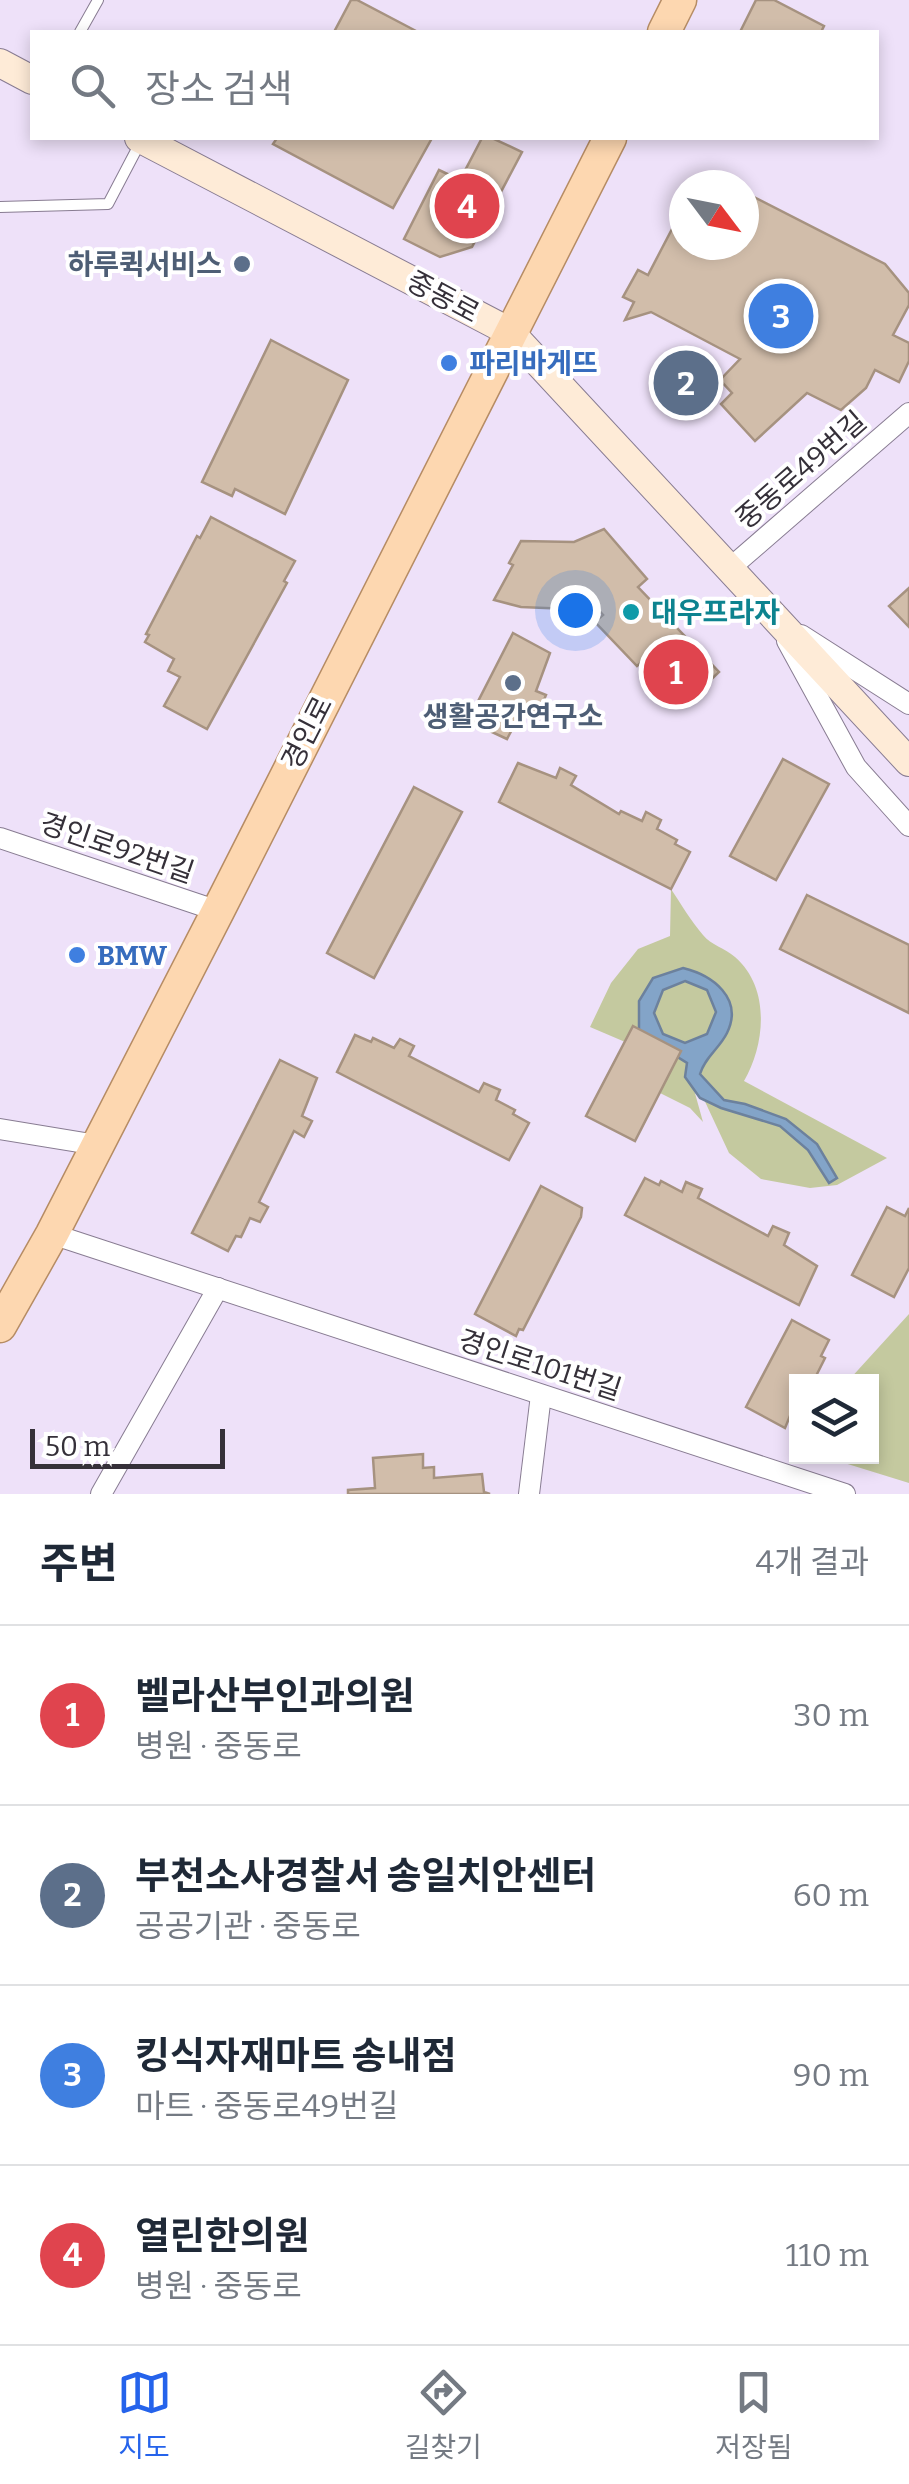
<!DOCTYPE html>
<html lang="ko">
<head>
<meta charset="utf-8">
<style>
	body { margin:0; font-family:Bitter,"Noto Sans KR",serif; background:#f2f2f3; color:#1f2937 }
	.controls { position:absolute; right:30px; bottom:30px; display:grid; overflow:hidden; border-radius:0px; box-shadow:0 5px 15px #0003 }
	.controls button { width:90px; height:90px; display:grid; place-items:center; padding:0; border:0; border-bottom:2px solid #e0e1e3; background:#fff; color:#1f2937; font:50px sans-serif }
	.compass { position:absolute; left:669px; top:170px; width:90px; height:90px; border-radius:50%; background:#fff; box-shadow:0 5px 15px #0003; rotate:122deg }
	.scale { position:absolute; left:30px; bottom:25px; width:195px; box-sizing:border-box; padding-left:10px; border:5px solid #353039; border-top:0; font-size:28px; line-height:35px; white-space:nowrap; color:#353039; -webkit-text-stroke:8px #fff; paint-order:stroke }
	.you { position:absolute; left:575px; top:610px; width:35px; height:35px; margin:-25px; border:8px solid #fff; border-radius:50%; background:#1a73e8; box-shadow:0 0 0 15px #1a73e833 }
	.badge { display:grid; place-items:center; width:65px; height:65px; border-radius:50%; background:#2563eb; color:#fff; font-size:32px; font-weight:700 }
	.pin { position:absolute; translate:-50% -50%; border:5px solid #fff; box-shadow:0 2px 10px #0006 }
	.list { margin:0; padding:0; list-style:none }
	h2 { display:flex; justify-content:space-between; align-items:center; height:130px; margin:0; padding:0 40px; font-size:42px }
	h2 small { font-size:32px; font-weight:400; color:#747a83 }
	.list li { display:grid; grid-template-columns:65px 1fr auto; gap:30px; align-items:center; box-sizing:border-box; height:180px; padding:0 40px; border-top:2px solid #e0e1e3 }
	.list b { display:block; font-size:38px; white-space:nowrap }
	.list p { margin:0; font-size:32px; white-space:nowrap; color:#747a83 }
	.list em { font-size:32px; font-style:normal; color:#747a83 }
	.icon { flex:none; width:55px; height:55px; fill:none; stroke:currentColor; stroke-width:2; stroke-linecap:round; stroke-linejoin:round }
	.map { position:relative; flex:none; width:909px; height:1494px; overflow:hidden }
	.search { position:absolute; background:#fff; box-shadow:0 5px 15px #0003; left:30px; right:30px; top:30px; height:110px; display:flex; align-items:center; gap:25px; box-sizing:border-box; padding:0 35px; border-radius:0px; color:#747a83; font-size:38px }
	.sheet { height:850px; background:#fff }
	nav { display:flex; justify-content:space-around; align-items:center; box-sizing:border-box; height:140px; border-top:2px solid #e0e1e3; background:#fff; font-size:28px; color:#747a83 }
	nav a { display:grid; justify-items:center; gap:5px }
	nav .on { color:#2563eb }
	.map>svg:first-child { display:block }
</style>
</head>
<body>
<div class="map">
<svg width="909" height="1494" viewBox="0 0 909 1494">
	<rect width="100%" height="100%" fill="#eee1f9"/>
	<g fill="#c4c99f">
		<path d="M671 889C681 904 691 921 703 935 711 945 725 948 735 957 771 988 765 1045 744 1081L887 1158 837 1185 810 1188 761 1179 729 1153 686 1061 703 1122 690 1108 660 1093 672 1062 590 1027 611 983 638 949 670 936Z"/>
		<polygon points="909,1314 909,1483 825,1457 872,1456 872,1382 848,1381"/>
	</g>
	<path fill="#83a4c8" stroke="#6c819d" stroke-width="2.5" fill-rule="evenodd" d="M683 968C712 975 744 998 727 1033 719 1049 705 1057 700 1074L724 1100 745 1104 786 1119 817 1144 837 1178 829 1183 808 1150 780 1126 721 1108 700 1098 685 1077 687 1063 639 1033V1001L653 978ZM685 981 707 990 716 1012 707 1034 685 1043 663 1034 654 1013 663 990Z"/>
	<g fill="#d1bdaa" stroke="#a69280" stroke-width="2.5">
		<polygon points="351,0 357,0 418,32 334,32"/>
		<polygon points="756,0 774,0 824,26 821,32 740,32"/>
		<polygon points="277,138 432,138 393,208 273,144"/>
		<polygon points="482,138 492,138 522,152 472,247 440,257 404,239 439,170 460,180"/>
		<polygon points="744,192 885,264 909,293 909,305 893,335 909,343 909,361 899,382 875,370 866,388 841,410 807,393 755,441 721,404 732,393 720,380 740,359 651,312 625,320 634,302 623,297 638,270 648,275 684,206 684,245 744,245"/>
		<polygon points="271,340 348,380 285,514 235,489 232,496 202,482"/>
		<polygon points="693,362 709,381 682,401 668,388 668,383"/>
		<polygon points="211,517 295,561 284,581 287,583 207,729 164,706 180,677 168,671 174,659 145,642 149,635 146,634 197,536 200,538"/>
		<polygon points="604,529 647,579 638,587 719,672 695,695 655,651 637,666 595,622 603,615 592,603 569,609 521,607 494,600 513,565 509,563 521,541 574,542"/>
		<polygon points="909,588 909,627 889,606"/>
		<polygon points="513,633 550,653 536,691 546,695 539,712 527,707 519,725 515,724 507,739 468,721"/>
		<polygon points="783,759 829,784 776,880 730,856"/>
		<polygon points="518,763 556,778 560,768 576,776 571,785 619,814 621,811 642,821 646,812 661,820 657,829 677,840 675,844 690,852 671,889 499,802"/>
		<polygon points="414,787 462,812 374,978 327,953"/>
		<polygon points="807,895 909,945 909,1013 780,949"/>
		<polygon points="633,1026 681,1051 635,1141 586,1116"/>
		<polygon points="355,1035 371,1042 373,1038 394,1048 400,1039 414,1046 409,1056 479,1092 484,1083 500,1090 496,1100 515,1110 513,1114 529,1123 509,1160 337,1072"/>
		<polygon points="280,1060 317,1078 302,1116 312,1121 304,1137 294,1131 259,1202 268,1207 260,1222 250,1218 241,1237 236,1236 228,1251 192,1233"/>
		<polygon points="645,1178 659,1185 661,1181 682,1192 686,1182 702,1189 698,1198 768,1236 773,1226 789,1233 784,1245 817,1266 799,1305 625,1215"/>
		<polygon points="541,1186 582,1208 581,1217 523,1330 519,1329 516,1336 475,1314"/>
		<polygon points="887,1207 905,1216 909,1208 909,1268 894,1297 852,1275"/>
		<polygon points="792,1320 829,1340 821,1356 825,1358 815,1378 821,1382 796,1382 796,1413 792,1411 785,1428 746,1407"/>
		<polygon points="423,1454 423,1468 434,1467 434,1478 482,1474 484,1492 490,1494 348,1494 348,1490 375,1488 373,1458"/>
	</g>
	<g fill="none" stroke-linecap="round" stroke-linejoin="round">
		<g stroke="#887c92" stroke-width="12">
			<g id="lane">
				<polyline points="80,32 98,0"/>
				<polyline points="0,207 108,204 141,141"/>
			</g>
		</g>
		<g stroke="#887c92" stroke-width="22">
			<g id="street">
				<polyline points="729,569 909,413"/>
				<polyline points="801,635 909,704"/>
				<polyline points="787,641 856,767 909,826"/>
				<polyline points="0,838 218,911"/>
				<polyline points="0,1129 97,1145"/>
				<polyline points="52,1234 845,1494"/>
				<polyline points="101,1494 218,1288"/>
				<polyline points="529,1494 541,1395"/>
			</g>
		</g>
		<g stroke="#887c92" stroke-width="30">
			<g id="secondary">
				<polyline points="0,63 32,80"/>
				<polyline points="139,138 510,332 909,762"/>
			</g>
		</g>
		<g stroke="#b68c64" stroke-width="35">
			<g id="primary">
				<polyline points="664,32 680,0"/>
				<polyline points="0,1326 52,1234 218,911 610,138"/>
			</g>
		</g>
		<use href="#lane" stroke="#fff" stroke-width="10"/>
		<use href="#street" stroke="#fff" stroke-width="20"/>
		<use href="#secondary" stroke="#feebd7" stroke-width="28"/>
		<use href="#primary" stroke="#fdd7b0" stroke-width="32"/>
	</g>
	<g fill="#5c6f8a" stroke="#fff" stroke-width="4">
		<circle cx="242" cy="264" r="10"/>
		<circle cx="513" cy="683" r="10"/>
	</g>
	<g fill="#3f7fe0" stroke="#fff" stroke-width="4">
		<circle cx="449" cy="363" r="10"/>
		<circle cx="77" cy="955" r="10"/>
	</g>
	<circle fill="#0f9aa8" stroke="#fff" stroke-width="4" cx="631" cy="612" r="10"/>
	<g text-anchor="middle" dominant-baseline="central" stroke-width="8" stroke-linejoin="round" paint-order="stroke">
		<g font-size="28" font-weight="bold" fill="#4e5e75" stroke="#fff" text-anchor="end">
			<text x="222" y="264">하루퀵서비스</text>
			<text x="513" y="716" text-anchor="middle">생활공간연구소</text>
		</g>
		<g font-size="28" fill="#353039" stroke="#fff">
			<text transform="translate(443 297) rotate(28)">중동로</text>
			<text transform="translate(801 470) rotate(-41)">중동로49번길</text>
			<text transform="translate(307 733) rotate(-63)">경인로</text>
			<text transform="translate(117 848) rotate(19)">경인로92번길</text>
			<text transform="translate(540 1365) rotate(18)">경인로101번길</text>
		</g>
		<g font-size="28" font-weight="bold" fill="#366cbe" stroke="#fff" text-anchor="start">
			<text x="469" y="363">파리바게뜨</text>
			<text x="97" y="955">BMW</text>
		</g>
		<g font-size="28" font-weight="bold" fill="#0d838f" stroke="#fff" text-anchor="start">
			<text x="651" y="612">대우프라자</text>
		</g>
	</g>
</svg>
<div class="controls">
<button><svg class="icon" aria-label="layers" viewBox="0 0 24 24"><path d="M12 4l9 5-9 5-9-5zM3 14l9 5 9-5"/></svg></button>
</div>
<svg class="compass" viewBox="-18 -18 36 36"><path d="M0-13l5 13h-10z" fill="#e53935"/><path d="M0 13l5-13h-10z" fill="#747a83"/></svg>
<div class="scale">50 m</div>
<div class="you"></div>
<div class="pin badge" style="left:676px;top:672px;background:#e0444e">1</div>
<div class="pin badge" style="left:686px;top:383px;background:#5c6f8a">2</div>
<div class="pin badge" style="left:781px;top:316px;background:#3f7fe0">3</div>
<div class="pin badge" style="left:467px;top:206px;background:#e0444e">4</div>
<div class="search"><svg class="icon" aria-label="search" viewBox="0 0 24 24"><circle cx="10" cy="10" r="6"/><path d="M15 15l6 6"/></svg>장소 검색</div>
</div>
<section class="sheet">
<h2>주변<small>4개 결과</small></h2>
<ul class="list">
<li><span class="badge" style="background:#e0444e">1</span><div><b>벨라산부인과의원</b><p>병원 · 중동로</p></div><em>30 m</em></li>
<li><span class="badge" style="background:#5c6f8a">2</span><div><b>부천소사경찰서 송일치안센터</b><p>공공기관 · 중동로</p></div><em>60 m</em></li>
<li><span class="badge" style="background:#3f7fe0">3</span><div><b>킹식자재마트 송내점</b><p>마트 · 중동로49번길</p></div><em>90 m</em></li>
<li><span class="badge" style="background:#e0444e">4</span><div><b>열린한의원</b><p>병원 · 중동로</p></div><em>110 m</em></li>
</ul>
</section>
<nav>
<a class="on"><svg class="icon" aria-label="map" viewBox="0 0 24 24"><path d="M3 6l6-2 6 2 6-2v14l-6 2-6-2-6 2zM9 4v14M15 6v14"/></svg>지도</a>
<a><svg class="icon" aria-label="directions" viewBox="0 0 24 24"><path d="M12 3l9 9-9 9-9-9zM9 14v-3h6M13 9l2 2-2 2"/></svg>길찾기</a>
<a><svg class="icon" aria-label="saved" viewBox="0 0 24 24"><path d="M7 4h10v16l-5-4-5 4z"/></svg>저장됨</a>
</nav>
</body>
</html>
